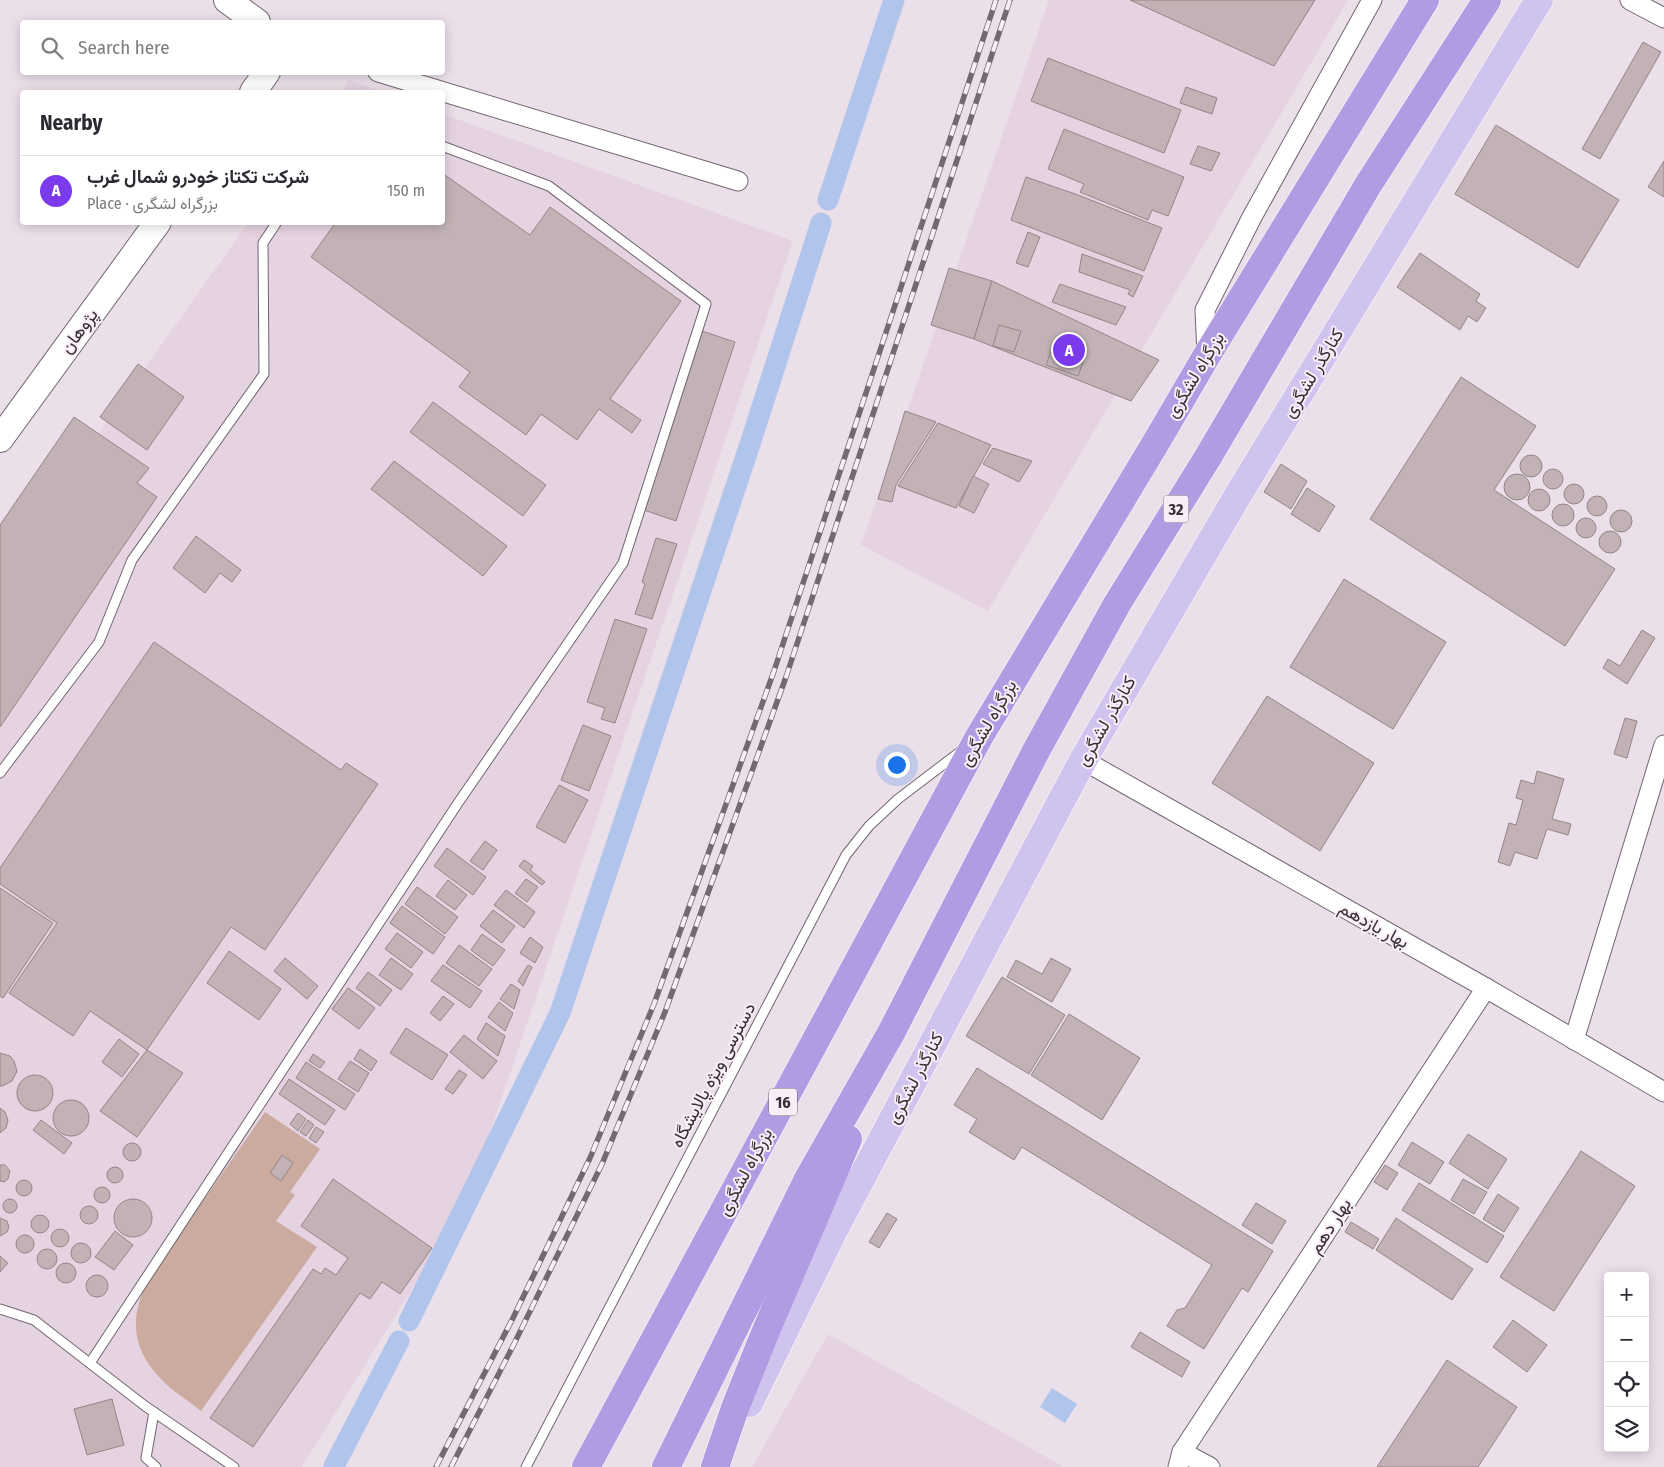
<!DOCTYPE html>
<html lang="en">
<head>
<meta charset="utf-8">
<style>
	body { margin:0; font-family:"Fira Sans Condensed",Vazirmatn,sans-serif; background:#f7f7f7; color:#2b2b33 }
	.controls { position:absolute; right:15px; bottom:15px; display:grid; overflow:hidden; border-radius:5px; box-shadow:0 2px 12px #0003 }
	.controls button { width:45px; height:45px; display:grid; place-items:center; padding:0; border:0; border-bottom:1px solid #e1e1e2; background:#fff; color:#2b2b33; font:25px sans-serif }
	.you { position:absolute; left:896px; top:764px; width:18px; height:18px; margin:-12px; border:4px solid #fff; border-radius:50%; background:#1a73e8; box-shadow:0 0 0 8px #1a73e833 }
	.badge { display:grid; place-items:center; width:32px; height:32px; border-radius:50%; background:#7c3aed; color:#fff; font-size:16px; font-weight:700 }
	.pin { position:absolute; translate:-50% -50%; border:2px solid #fff; box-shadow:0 1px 5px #0006 }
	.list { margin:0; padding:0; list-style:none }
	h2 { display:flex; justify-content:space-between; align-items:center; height:65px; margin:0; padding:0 20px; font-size:21px }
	h2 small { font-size:16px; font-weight:400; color:#7c7c81 }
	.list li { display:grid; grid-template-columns:32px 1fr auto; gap:15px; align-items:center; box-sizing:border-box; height:70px; padding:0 20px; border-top:1px solid #e1e1e2 }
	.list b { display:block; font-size:19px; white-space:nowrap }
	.list p { margin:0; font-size:16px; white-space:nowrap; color:#7c7c81 }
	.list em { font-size:16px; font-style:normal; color:#7c7c81 }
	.icon { flex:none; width:28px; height:28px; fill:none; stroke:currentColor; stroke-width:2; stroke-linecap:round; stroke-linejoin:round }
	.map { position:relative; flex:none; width:1664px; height:1467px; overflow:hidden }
	.search { position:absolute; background:#fff; box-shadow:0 2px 12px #0003; left:20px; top:20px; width:425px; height:55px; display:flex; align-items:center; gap:12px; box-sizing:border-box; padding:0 18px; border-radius:5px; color:#7c7c81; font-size:19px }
	.panel { position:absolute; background:#fff; box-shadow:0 2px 12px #0003; left:20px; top:90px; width:425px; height:135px; border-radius:5px }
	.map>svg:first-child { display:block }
</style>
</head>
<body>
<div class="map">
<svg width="1664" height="1467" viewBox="0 0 1664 1467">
	<rect width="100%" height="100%" fill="#ebdfe9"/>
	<g fill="#e5d3e2">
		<polygon points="1049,0 1348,0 988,611 861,545"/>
		<polygon points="349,80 383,92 341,92"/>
		<polygon points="443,114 793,241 467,1200 302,1467 0,1467 0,572 248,223 442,222"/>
		<polygon points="828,1334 1064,1467 752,1467"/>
	</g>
	<path fill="#cbaa9f" d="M265 1112 320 1149 290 1192 295 1195 276 1221 317 1247 201 1411C188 1400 173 1392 161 1379 129 1347 129 1310 153 1273Z"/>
	<polygon fill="#b1c5ec" points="1052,1388 1077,1404 1065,1423 1040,1407"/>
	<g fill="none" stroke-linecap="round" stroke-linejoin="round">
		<g stroke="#b1c5ec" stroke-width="21">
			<polyline points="828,200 894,0"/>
			<polyline points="409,1321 560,1013 751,441 821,223"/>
			<polyline points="334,1466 399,1341"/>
		</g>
	</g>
	<g fill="#c2b2b5" stroke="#948588">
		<polygon points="1130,0 1315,0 1274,66"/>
		<polygon points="1643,42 1661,52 1600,159 1582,149"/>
		<polygon points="1048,58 1181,110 1164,153 1031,101"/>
		<polygon points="1186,87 1217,98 1212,114 1180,103"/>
		<polygon points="1496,125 1619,200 1578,268 1455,194"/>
		<polygon points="1064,129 1184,177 1168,216 1152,210 1148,220 1080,192 1084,184 1048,169"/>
		<polygon points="1198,146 1220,153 1211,171 1190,164"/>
		<polygon points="1664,161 1664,197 1648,187"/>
		<polygon points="442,173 530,235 550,207 681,301 610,399 641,420 632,433 599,409 577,440 541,414 526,435 459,387 470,372 311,257 336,222 442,222"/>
		<polygon points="1026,177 1078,195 1162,228 1144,271 1011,220"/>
		<polygon points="1028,232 1040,237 1028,267 1016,263"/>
		<polygon points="1420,253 1480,294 1476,301 1486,308 1477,322 1468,316 1460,330 1397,287"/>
		<polygon points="1082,254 1143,276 1133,297 1128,294 1130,290 1079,272"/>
		<polygon points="949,268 992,281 974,339 931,325"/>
		<polygon points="992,281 1159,360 1131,401 974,339"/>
		<polygon points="1060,284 1126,307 1116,325 1052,302"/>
		<polygon points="999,325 1021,331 1014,352 993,346"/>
		<polygon points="699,330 735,342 676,521 641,509"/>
		<polygon points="1055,340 1087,351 1078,376 1046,365"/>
		<polygon points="138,364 184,397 147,450 100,417"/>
		<polygon points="1461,377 1536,426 1494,490 1615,569 1565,646 1370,519"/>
		<polygon points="433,402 546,485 523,516 410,432"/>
		<polygon points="905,411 936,422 896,485 892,502 878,499"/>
		<polygon points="74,417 149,468 137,483 157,497 0,727 0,525"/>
		<polygon points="938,423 991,445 956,508 898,486"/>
		<polygon points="993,448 1032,461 1019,482 983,464"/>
		<circle cx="1531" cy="466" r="11"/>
		<polygon points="394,461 507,546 483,576 371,489"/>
		<polygon points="1281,464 1307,481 1291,509 1264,492"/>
		<circle cx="1553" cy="479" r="10"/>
		<circle cx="1517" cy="487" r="13"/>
		<polygon points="973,476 989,484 974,513 959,506"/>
		<circle cx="1574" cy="494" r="10"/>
		<polygon points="1307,488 1335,506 1319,532 1291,514"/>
		<circle cx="1539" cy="500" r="11"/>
		<circle cx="1597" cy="506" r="10"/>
		<circle cx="1563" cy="515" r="11"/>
		<circle cx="1621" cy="521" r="11"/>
		<circle cx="1586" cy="528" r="10"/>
		<circle cx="1610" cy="542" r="11"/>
		<polygon points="196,536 241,570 232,582 220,573 205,593 173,568"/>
		<polygon points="656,538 677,544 652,619 635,614 645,584 642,582"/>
		<polygon points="1344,579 1446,642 1393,729 1290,667"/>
		<polygon points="615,619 647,629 615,723 601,719 605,708 587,702"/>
		<polygon points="1642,630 1655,638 1627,684 1603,668 1608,659 1620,666"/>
		<polygon points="154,642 341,770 346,763 378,784 265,950 231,927 147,1050 90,1011 73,1036 9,993 57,923 0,884 0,868"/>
		<polygon points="1267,696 1374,763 1320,851 1212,783"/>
		<polygon points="1625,718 1637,721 1627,758 1614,754"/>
		<polygon points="583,725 611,736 589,791 561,780"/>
		<polygon points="1537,771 1564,779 1552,819 1571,824 1568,835 1547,829 1537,859 1515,852 1510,866 1498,862 1509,823 1516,825 1523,800 1516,798 1521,780 1534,784"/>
		<polygon points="559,785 588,800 565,843 536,827"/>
		<polygon points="485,841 497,850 483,870 470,861"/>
		<polygon points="447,848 486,877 473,895 434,866"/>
		<polygon points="524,860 533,866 530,870 545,882 542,885 519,866"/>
		<polygon points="526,879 538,887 527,902 515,893"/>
		<polygon points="448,880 467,895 455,910 436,896"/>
		<polygon points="417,887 458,917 445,934 405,904"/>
		<polygon points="0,888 53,923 3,998 0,996"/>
		<polygon points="506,890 535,912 524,928 494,905"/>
		<polygon points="402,906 445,937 433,954 390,923"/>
		<polygon points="493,910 515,926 502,943 480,926"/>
		<polygon points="397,933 423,952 411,968 385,949"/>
		<polygon points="482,934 505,950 493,966 471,950"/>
		<polygon points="530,937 543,947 535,963 520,953"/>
		<polygon points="459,945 492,969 479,986 446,963"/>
		<polygon points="229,951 281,989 259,1020 207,983"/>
		<polygon points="285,958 318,986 307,999 274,971"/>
		<polygon points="391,958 413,974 401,990 379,975"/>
		<polygon points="1051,958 1071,969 1052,1002 1007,977 1016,960 1042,974"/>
		<polygon points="443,965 482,991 470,1008 431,981"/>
		<polygon points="528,965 532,967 523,986 518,981"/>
		<polygon points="368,972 392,990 380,1006 356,988"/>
		<polygon points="1002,977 1065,1015 1029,1074 966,1036"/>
		<polygon points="511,984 520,990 514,1009 500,999"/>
		<polygon points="348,988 375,1008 359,1029 332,1009"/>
		<polygon points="443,996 454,1004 440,1021 430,1013"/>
		<polygon points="499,1002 513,1013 505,1031 488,1017"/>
		<polygon points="1069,1014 1140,1058 1102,1120 1031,1075"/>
		<polygon points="486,1023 505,1036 498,1056 477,1039"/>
		<polygon points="406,1028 448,1055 432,1080 390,1053"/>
		<polygon points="464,1035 497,1061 483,1079 450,1052"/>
		<polygon points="119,1039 139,1054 122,1077 102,1062"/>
		<polygon points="360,1049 377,1061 371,1071 354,1059"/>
		<polygon points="147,1050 183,1073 137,1137 100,1111"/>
		<polygon points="0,1053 10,1056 14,1061 17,1071 12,1081 2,1086 0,1086"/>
		<polygon points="313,1054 325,1062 320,1068 309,1061"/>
		<polygon points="350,1061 369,1073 358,1092 338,1079"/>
		<polygon points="306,1062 355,1094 345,1110 296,1078"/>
		<polygon points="977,1068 1273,1251 1248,1292 1242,1288 1204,1349 1167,1326 1177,1310 1185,1308 1212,1265 1022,1147 1014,1160 969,1132 977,1119 954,1105"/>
		<polygon points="459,1070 467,1075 453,1094 445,1089"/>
		<circle cx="35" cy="1093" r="18"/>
		<polygon points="289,1079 335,1110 325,1125 279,1094"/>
		<circle cx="71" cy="1118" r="18"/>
		<polygon points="0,1108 5,1112 8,1120 6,1128 0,1133"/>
		<polygon points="298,1113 306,1119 298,1131 290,1124"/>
		<polygon points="41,1120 72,1143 64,1154 33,1130"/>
		<polygon points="308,1120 314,1125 306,1136 300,1132"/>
		<polygon points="316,1127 324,1132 316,1143 309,1138"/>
		<polygon points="1468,1134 1507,1159 1488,1189 1449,1163"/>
		<polygon points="1412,1142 1444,1162 1430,1184 1398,1165"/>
		<circle cx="132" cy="1152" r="9"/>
		<polygon points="1581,1151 1635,1186 1554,1311 1500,1277"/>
		<polygon points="282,1155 293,1163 281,1181 270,1173"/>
		<polygon points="0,1165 5,1165 10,1171 8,1179 4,1182 0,1181"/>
		<polygon points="1385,1165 1398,1173 1387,1190 1374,1182"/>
		<circle cx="115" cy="1175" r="8"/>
		<polygon points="333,1179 432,1248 400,1294 382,1282 370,1299 360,1293 253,1447 210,1418 313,1269 321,1274 325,1268 336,1275 348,1258 301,1226"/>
		<polygon points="1463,1179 1487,1192 1474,1214 1451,1200"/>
		<circle cx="24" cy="1188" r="8"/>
		<polygon points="1419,1183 1504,1236 1487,1263 1402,1210"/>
		<circle cx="102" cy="1195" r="8"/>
		<polygon points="1498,1194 1519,1208 1504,1232 1483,1219"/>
		<circle cx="10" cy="1206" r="7"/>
		<circle cx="133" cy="1218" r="19"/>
		<polygon points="1256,1203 1286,1221 1272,1244 1242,1225"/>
		<circle cx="89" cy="1215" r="9"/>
		<polygon points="887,1213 897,1219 879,1248 869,1242"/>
		<circle cx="40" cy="1224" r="9"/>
		<polygon points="0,1218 7,1221 9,1227 7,1232 0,1236"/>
		<polygon points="1396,1218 1473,1269 1452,1300 1376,1250"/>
		<polygon points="1351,1222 1379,1239 1373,1249 1345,1232"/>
		<circle cx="60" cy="1238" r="9"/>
		<polygon points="115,1231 133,1245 114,1270 95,1257"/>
		<circle cx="25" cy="1244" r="9"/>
		<circle cx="81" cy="1253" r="10"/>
		<circle cx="47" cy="1259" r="10"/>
		<polygon points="0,1256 8,1263 0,1272"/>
		<circle cx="66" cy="1273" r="10"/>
		<circle cx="97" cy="1286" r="11"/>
		<polygon points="1513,1320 1547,1345 1527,1372 1493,1347"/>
		<polygon points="1140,1332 1190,1362 1182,1377 1131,1347"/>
		<polygon points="1447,1360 1517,1407 1478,1467 1377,1467"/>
		<polygon points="112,1399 124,1445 87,1455 74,1409"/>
	</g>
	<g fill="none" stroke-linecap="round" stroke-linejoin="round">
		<g stroke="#716770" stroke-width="11">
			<g id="lane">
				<polyline points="0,773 99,642 132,560 264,374 263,243 277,222"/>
				<polyline points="0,1309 34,1320 145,1406 234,1467"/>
				<polyline points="90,1363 458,803 623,563 706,304 549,186 442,146"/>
				<polyline points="154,1412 146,1458 156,1467"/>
				<polyline points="526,1467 846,855 869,826 898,799 961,751"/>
			</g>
		</g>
		<g stroke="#716770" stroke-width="21">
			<g id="street">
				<polyline points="1630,0 1664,18"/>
				<polyline points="378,72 738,181"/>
				<polyline points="1207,355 1205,310 1252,217 1372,0"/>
				<polyline points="1083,760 1486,988 1664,1092"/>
				<polyline points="1574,1040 1664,745"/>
				<polyline points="1182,1452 1210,1467"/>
				<polyline points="1178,1467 1182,1452 1486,988"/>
			</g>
		</g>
		<g stroke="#716770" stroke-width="28">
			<g id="secondary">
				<polyline points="227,0 257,22"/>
				<polyline points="253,92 267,72"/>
				<polyline points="0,439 158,222"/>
			</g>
		</g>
		<g stroke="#fff" stroke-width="29">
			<polyline id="primary" points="749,1403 833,1232 1083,760 1238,495 1539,0"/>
		</g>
		<g stroke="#fff" stroke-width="29">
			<g id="highway">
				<polyline points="586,1467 979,737 1158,439 1207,355 1425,0"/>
				<polyline points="666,1467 808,1179 891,1033 1036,751 1117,604 1208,457 1368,185 1487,0"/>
				<polyline points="715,1467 735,1408 765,1333 848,1139"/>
			</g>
		</g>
		<use href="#lane" stroke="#fff" stroke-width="9"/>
		<use href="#street" stroke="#fff" stroke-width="19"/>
		<use href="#secondary" stroke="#fff" stroke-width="26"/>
		<use href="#primary" stroke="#d0c3ee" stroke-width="28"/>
		<use href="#highway" stroke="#b19be3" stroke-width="28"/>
		<g stroke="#716b70" stroke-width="5.5">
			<g id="rail">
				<polyline points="436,1467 513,1318 590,1158 654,1004 774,671 996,0"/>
				<polyline points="451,1467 514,1344 602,1164 665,1012 786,677 1010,0"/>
			</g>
		</g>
		<use href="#rail" stroke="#f9edf7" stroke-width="4" stroke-dasharray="11" stroke-linecap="butt"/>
	</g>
	<g text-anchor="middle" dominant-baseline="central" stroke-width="4" stroke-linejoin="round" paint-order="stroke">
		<g fill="#f9edf7" stroke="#70696e" stroke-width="1">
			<rect x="1163.5" y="495.5" width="25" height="27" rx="4"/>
			<rect x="769" y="1088.5" width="28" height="27" rx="4"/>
		</g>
		<g font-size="16" font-weight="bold" fill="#353134">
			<text x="1176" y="509">32</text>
			<text x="783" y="1102">16</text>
		</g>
		<g font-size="18" fill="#353134" stroke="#f9edf7">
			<text transform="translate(79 331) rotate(-54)">پژوهان</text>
			<text transform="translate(1313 373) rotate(-59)">کنارگذر لشگری</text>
			<text transform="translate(1195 375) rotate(-59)">بزرگراه لشگری</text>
			<text transform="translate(1106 721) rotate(-60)">کنارگذر لشگری</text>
			<text transform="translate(988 723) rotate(-60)">بزرگراه لشگری</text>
			<text transform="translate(1374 925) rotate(29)">بهار یازدهم</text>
			<text transform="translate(713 1075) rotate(-62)">دسترسی ویژه پالایشگاه</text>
			<text transform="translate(915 1078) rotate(-62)">کنارگذر لشگری</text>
			<text transform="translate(745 1172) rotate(-62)">بزرگراه لشگری</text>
			<text transform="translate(1330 1226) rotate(-57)">بهار دهم</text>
		</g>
	</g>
</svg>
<div class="controls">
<button>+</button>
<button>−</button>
<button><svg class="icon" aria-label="locate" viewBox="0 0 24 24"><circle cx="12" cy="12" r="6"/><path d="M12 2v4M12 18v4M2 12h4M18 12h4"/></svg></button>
<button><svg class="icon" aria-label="layers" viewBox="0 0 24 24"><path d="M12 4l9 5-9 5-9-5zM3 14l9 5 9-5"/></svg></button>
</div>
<div class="you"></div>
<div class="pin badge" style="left:1069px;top:350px">A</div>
<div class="search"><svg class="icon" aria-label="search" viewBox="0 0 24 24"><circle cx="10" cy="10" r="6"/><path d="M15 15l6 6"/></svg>Search here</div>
<section class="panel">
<h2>Nearby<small></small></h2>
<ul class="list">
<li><span class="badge">A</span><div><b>شرکت تکتاز خودرو شمال غرب</b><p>Place · بزرگراه لشگری</p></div><em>150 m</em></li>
</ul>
</section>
</div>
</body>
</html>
